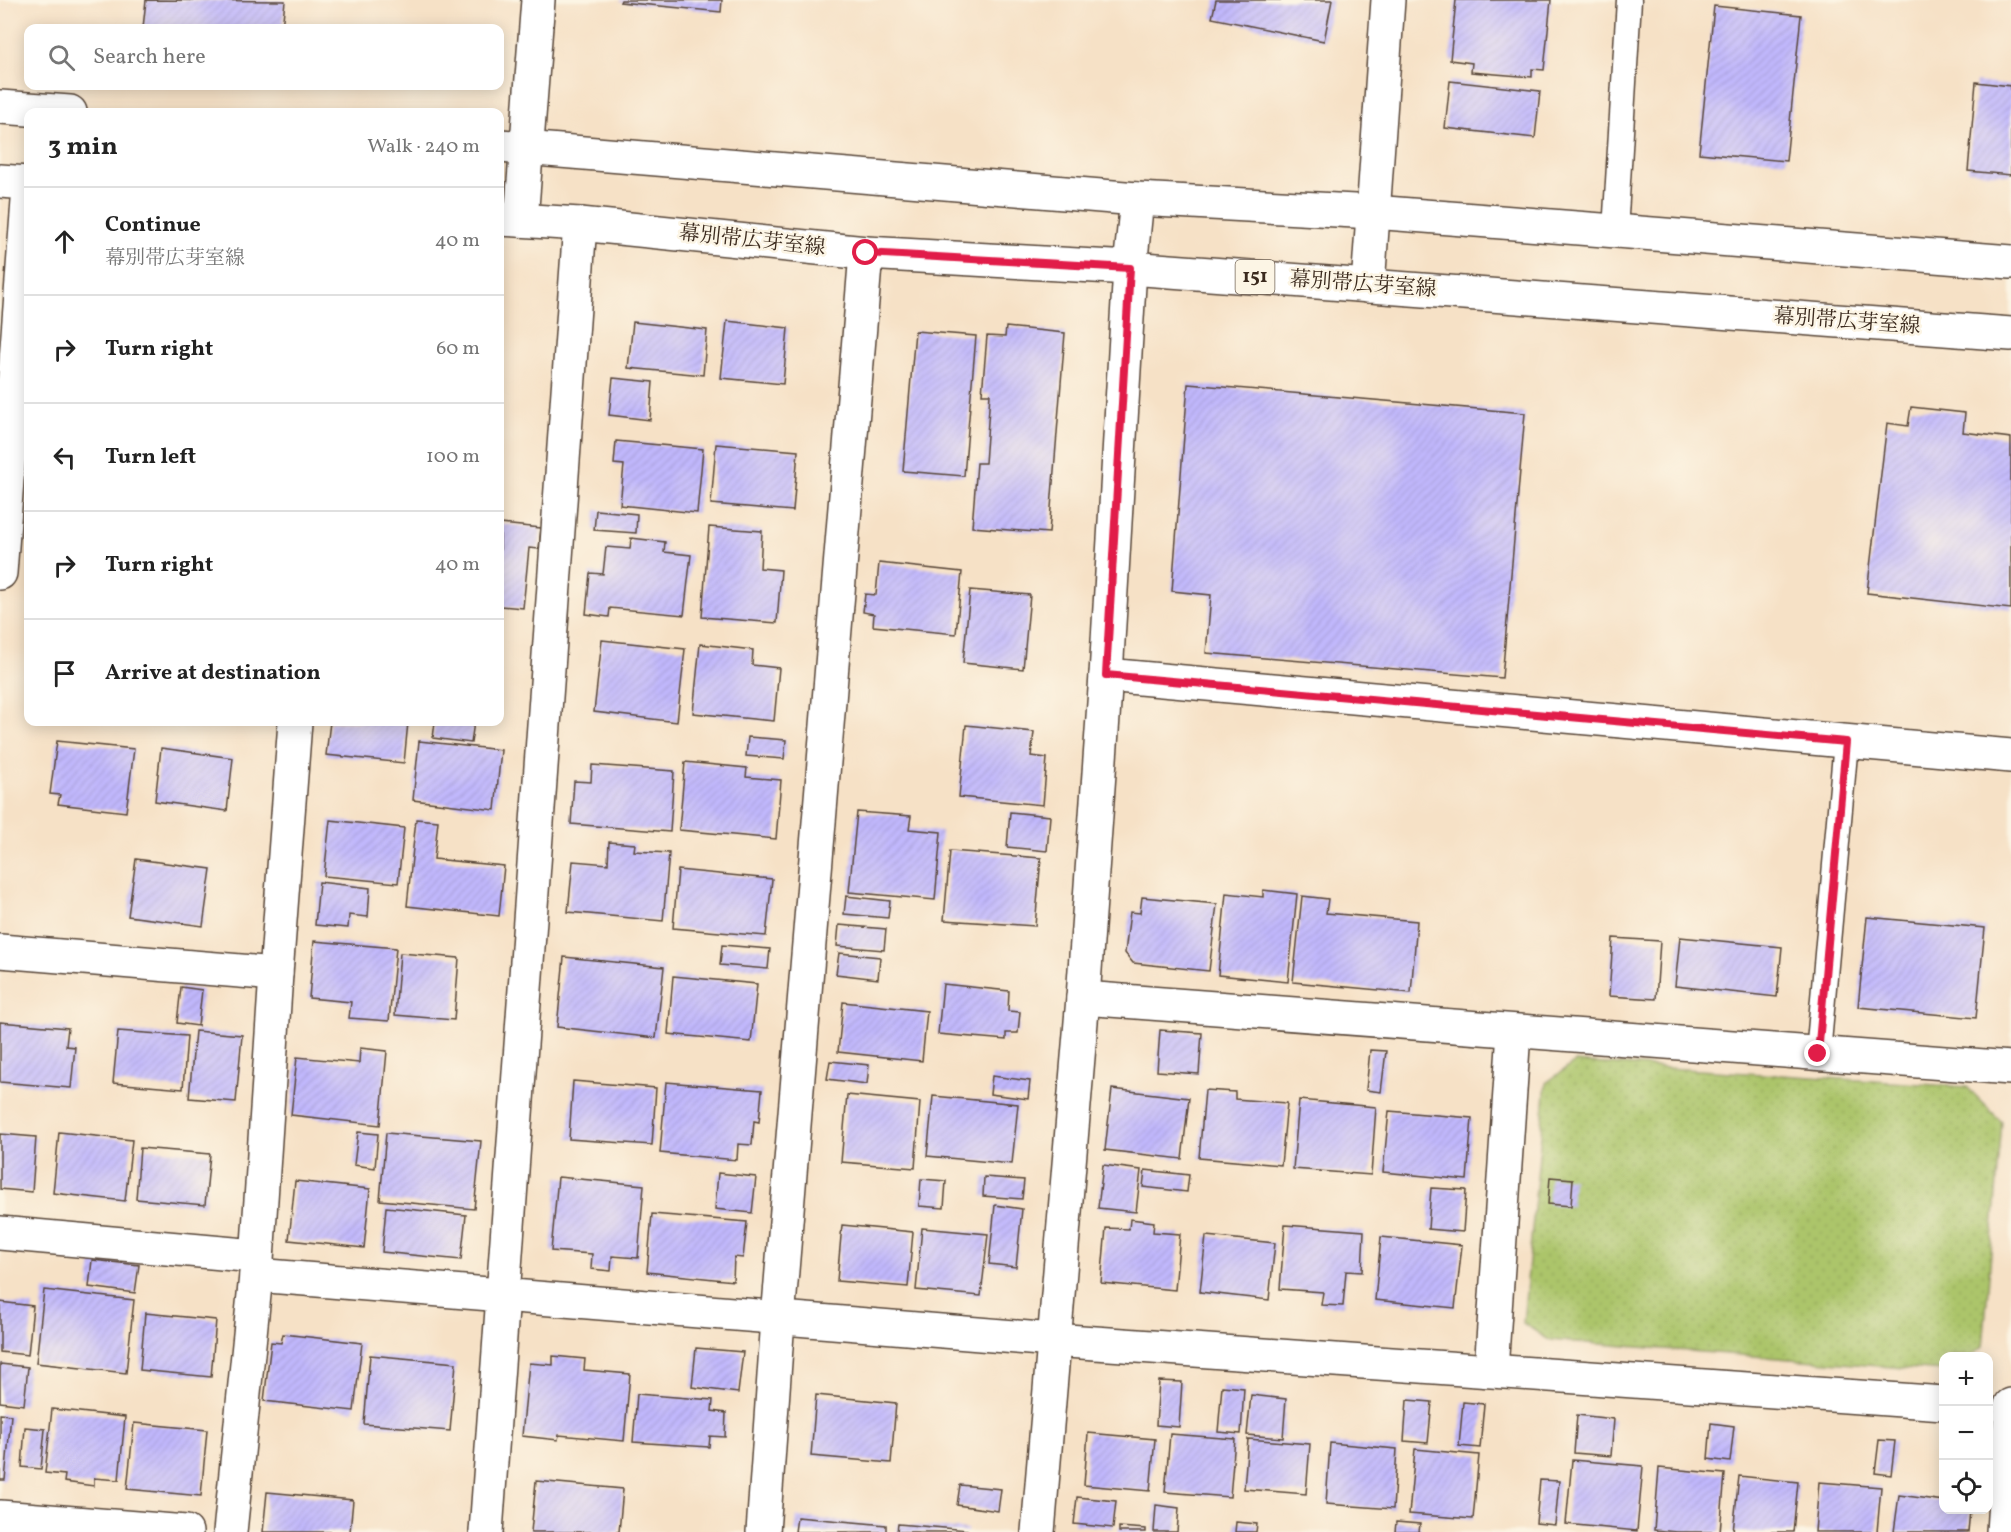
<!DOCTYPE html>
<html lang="en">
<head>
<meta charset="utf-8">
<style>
	body { margin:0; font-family:Vollkorn,"Noto Serif JP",serif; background:#f2f2f2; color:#222 }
	.controls { position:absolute; right:18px; bottom:18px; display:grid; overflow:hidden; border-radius:12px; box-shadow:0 3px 15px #0003 }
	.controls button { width:54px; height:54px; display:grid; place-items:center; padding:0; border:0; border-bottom:2px solid #e0e0e0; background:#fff; color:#222; font:30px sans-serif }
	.stop { position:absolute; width:18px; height:18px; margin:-14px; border:4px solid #e11d48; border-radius:50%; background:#fff }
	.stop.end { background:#e11d48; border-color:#fff; box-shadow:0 2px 6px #0008 }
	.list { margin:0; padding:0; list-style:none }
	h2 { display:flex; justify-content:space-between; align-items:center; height:78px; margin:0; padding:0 24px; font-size:26px }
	h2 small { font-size:20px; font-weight:400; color:#767676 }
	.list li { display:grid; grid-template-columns:39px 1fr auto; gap:18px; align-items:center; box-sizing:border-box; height:108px; padding:0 24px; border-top:2px solid #e0e0e0 }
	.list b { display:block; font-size:22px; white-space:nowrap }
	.list p { margin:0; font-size:20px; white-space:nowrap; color:#767676 }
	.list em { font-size:20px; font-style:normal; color:#767676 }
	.icon { flex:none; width:33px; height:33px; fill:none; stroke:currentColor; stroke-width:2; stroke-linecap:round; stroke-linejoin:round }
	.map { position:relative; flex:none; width:2011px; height:1532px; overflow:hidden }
	.search { position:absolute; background:#fff; box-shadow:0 3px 15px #0003; left:24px; top:24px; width:480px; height:66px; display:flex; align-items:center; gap:15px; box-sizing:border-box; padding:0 21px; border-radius:12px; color:#767676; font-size:22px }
	.panel { position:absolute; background:#fff; box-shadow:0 3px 15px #0003; left:24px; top:108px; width:480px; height:618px; border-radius:12px }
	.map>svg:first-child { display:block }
</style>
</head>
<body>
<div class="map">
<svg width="2011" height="1532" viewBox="0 0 2011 1532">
	<defs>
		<pattern id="park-dots" width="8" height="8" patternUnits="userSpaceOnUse" patternTransform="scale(1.5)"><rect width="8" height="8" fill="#acc56b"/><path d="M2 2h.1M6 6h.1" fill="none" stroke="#95a95c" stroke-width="1.8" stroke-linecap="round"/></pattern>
		<pattern id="building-hatch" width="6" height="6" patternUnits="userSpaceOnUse" patternTransform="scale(1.5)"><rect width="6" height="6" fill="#c1b8fd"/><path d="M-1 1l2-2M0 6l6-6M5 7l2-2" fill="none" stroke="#a79ed8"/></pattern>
	</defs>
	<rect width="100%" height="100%" fill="#fcf5e5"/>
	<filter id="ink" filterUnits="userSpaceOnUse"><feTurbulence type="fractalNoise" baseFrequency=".0167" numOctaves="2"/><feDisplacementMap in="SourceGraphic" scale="12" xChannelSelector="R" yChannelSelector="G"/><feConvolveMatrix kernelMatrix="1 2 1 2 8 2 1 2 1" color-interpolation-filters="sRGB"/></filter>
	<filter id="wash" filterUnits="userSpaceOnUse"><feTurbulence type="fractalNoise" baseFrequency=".008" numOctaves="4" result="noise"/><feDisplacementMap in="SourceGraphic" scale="24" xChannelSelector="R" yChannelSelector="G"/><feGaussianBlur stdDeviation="1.35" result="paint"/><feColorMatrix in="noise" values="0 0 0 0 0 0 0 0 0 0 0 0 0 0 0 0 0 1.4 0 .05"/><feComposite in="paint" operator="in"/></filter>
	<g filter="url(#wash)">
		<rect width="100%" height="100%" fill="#f6e1c6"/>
		<polygon fill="url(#park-dots)" stroke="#747844" stroke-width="1.5" points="1575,1062 1967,1087 2002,1122 1983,1347 1971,1356 1944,1356 1943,1371 1549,1340 1523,1323 1546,1083"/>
		<g id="blocks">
			<g fill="url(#building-hatch)">
				<polygon points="146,0 285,1 282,28 143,28"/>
				<polygon points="621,0 722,0 721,12 620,2"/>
				<polygon points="1216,0 1332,0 1324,41 1212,18"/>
				<polygon points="1456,0 1551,0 1544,70 1532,69 1532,77 1471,72 1472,63 1450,60"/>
				<polygon points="1714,6 1801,15 1786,161 1699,153"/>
				<polygon points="1450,81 1540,91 1535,138 1445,128"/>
				<polygon points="1976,82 2011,86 2011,175 1968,171"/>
				<polygon points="727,321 788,328 783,384 721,378"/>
				<polygon points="633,322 707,330 703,375 628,368"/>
				<polygon points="1006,327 1065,333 1049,533 972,527 977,463 985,463 990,394 982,394 987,336 1005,337"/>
				<polygon points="915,331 976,336 964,476 903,471"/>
				<polygon points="613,378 653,382 650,420 609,415"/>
				<polygon points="1188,384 1525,413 1502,678 1206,653 1211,595 1172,591"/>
				<polygon points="1911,407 1965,413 1963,432 2011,438 2011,609 1867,593 1887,423 1908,426"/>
				<polygon points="616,441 703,449 697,513 620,505 624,465 614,464"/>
				<polygon points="716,444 798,451 793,511 711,504"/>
				<polygon points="596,510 637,514 636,533 594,530"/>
				<polygon points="500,524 541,528 539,549 529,548 523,608 500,606"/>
				<polygon points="709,527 762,531 760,568 781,570 777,623 702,617"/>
				<polygon points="631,538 665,542 664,552 691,555 684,615 610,608 609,617 586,614 590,573 603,574 606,547 630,549"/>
				<polygon points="879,563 962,572 956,634 873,626 874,614 863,612 865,594 876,595"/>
				<polygon points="970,590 1030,595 1023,669 963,663"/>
				<polygon points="602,640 685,649 677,722 594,712"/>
				<polygon points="700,644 753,650 752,665 779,668 774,721 693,713"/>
				<polygon points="330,722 408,722 404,763 326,755"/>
				<polygon points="435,722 474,722 471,743 433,738"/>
				<polygon points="966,725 1034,732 1031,756 1047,758 1043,805 959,797"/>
				<polygon points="748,737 786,740 784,759 746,756"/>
				<polygon points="57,741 134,749 126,812 58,804 60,795 50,794"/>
				<polygon points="419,741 501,750 495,810 413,800"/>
				<polygon points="161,748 233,758 227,811 155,801"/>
				<polygon points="685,762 747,768 746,777 781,780 776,839 679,830"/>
				<polygon points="592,765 674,771 670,832 571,824 574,781 591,782"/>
				<polygon points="857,812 911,816 909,829 941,832 935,900 849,892"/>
				<polygon points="1010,812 1050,816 1047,851 1007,847"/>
				<polygon points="416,819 438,821 434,859 504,866 499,916 407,906"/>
				<polygon points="330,820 404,828 398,883 324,876"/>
				<polygon points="609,842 635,844 634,851 669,853 663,921 568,912 573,861 608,864"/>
				<polygon points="950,851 1041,858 1035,926 944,920"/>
				<polygon points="136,859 211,869 203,926 128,916"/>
				<polygon points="678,870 772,879 766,936 673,928"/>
				<polygon points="319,882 370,888 368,917 349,915 348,928 315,925"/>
				<polygon points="1263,890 1297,894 1288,982 1218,975 1226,893 1263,897"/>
				<polygon points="846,896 890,901 888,918 844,914"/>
				<polygon points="1302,896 1328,899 1326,913 1417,921 1411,993 1293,982"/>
				<polygon points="1142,897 1217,904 1209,971 1133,963 1125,953 1130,912 1140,913"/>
				<polygon points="1867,917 1985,928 1976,1018 1858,1007"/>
				<polygon points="839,925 886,929 884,950 837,946"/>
				<polygon points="1680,937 1782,947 1777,997 1675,986"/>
				<polygon points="1613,938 1660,941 1656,999 1609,996"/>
				<polygon points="314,941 396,948 389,1021 349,1018 351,1002 309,998"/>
				<polygon points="722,945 770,949 768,969 720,965"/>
				<polygon points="400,953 459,958 454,1020 395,1015"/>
				<polygon points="839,953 880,957 878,979 836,974"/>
				<polygon points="564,957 664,967 656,1038 557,1027"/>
				<polygon points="673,976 757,984 751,1042 668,1034"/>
				<polygon points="943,984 1009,991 1008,1011 1020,1012 1018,1033 1006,1033 1006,1040 938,1034"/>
				<polygon points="181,987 202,990 198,1026 177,1023"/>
				<polygon points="843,1002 927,1011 922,1061 838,1052"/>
				<polygon points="0,1022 68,1028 66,1046 75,1047 71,1088 0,1082"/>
				<polygon points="1160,1030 1202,1033 1199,1074 1157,1071"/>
				<polygon points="118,1031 187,1036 183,1089 113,1083"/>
				<polygon points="195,1031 242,1035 236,1102 189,1098"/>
				<polygon points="360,1048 387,1051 380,1125 291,1115 297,1057 359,1063"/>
				<polygon points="1370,1050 1386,1051 1381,1092 1366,1090"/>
				<polygon points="830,1061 869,1065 867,1084 827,1079"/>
				<polygon points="992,1076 1030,1081 1028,1099 990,1094"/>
				<polygon points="573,1081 656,1088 652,1145 569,1139"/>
				<polygon points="666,1082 762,1090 759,1122 754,1121 752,1145 738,1144 737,1160 660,1153"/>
				<polygon points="1112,1089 1189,1098 1182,1159 1105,1150"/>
				<polygon points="1205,1090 1235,1092 1235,1099 1287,1103 1281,1165 1199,1158"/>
				<polygon points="847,1095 920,1102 915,1168 841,1162"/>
				<polygon points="933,1096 1018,1104 1012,1164 927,1156"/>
				<polygon points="1299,1100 1376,1107 1371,1175 1293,1169"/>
				<polygon points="1389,1111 1472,1118 1467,1180 1383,1172"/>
				<polygon points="59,1132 132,1140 125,1201 53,1193"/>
				<polygon points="358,1132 378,1134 375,1168 354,1165"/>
				<polygon points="386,1133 481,1141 474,1209 380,1200"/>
				<polygon points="0,1134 36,1137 32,1192 0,1189"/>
				<polygon points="140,1148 210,1154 205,1205 136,1199"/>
				<polygon points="1103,1165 1141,1170 1136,1212 1098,1208"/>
				<polygon points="1145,1170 1189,1175 1187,1192 1143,1187"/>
				<polygon points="718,1173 756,1177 752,1213 715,1209"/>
				<polygon points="558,1177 644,1185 638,1258 612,1256 611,1271 591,1269 592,1254 551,1251"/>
				<polygon points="984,1177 1024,1180 1022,1199 983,1196"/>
				<polygon points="1550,1177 1573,1179 1571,1206 1548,1204"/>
				<polygon points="921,1179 946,1181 944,1208 919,1206"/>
				<polygon points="295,1181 370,1189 364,1248 289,1240"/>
				<polygon points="1431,1188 1466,1190 1463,1232 1428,1229"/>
				<polygon points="995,1205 1022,1209 1016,1267 989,1264"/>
				<polygon points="386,1207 466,1215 461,1260 382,1252"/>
				<polygon points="652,1214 747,1222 743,1258 734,1257 733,1281 647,1272"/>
				<polygon points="1130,1219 1154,1222 1153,1232 1180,1234 1175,1290 1101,1283 1106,1228 1129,1229"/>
				<polygon points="842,1225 913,1232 908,1287 837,1281"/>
				<polygon points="1285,1225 1364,1231 1362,1272 1346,1271 1343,1306 1321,1305 1323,1292 1280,1289"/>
				<polygon points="922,1228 988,1234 981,1296 916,1290"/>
				<polygon points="1206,1236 1275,1243 1269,1300 1200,1292"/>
				<polygon points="1381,1237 1462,1245 1455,1308 1375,1300"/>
				<polygon points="92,1260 139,1265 135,1293 89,1287"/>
				<polygon points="44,1290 134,1300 126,1373 36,1363"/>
				<polygon points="0,1302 33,1306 28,1355 0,1352"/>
				<polygon points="145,1313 216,1320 211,1377 140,1370"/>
				<polygon points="283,1334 362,1343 354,1411 264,1401 271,1342 281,1343"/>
				<polygon points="696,1348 743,1352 738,1393 692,1387"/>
				<polygon points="370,1355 456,1363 450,1431 364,1424"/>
				<polygon points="553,1356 585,1359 584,1370 630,1374 624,1441 559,1435 558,1440 522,1436 529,1363 553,1365"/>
				<polygon points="0,1364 28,1367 24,1405 0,1402"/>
				<polygon points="1159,1381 1182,1382 1179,1427 1156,1425"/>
				<polygon points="1222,1386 1244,1388 1241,1434 1218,1432"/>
				<polygon points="637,1394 713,1400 712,1411 726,1413 725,1437 710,1436 709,1447 633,1442"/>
				<polygon points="816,1395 896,1403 891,1463 811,1456"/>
				<polygon points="1251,1395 1286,1399 1283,1438 1247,1435"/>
				<polygon points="1407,1400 1432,1402 1428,1443 1404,1441"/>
				<polygon points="1463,1402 1484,1404 1480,1448 1459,1446"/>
				<polygon points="52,1409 125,1417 119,1480 94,1478 94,1486 64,1482 65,1475 45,1473"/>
				<polygon points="0,1414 11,1415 5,1480 0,1480"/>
				<polygon points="1577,1415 1614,1419 1611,1456 1574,1453"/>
				<polygon points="134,1423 207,1430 201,1496 127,1489"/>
				<polygon points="1711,1423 1734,1426 1730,1462 1708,1459"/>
				<polygon points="25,1427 45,1429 41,1469 22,1467"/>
				<polygon points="1088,1433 1155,1439 1150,1491 1084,1485"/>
				<polygon points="1170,1434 1235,1439 1230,1497 1165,1492"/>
				<polygon points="1248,1439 1310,1444 1306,1494 1244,1489"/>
				<polygon points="1879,1440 1895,1441 1891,1475 1875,1473"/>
				<polygon points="1330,1443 1397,1449 1393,1509 1326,1504"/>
				<polygon points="1415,1449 1479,1455 1473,1519 1409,1514"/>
				<polygon points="1572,1460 1643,1466 1637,1531 1566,1524"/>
				<polygon points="1659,1468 1725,1474 1720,1532 1677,1532 1654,1530"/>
				<polygon points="1739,1476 1798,1482 1793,1532 1733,1532"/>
				<polygon points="1540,1480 1559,1481 1555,1525 1536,1523"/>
				<polygon points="536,1481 623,1489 619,1532 531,1532"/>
				<polygon points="1819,1482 1881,1487 1877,1532 1815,1532"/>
				<polygon points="960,1485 1001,1489 998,1511 957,1505"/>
				<polygon points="267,1492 353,1500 350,1532 263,1532"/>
				<polygon points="1899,1495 1944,1501 1944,1510 1970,1510 1968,1532 1894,1532"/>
				<polygon points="1077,1497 1116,1501 1113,1528 1074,1524"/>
				<polygon points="1156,1505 1179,1508 1177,1532 1154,1532"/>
				<polygon points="797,1517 886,1525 886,1532 795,1532"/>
				<polygon points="1236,1522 1257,1524 1256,1532 1235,1532"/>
				<polygon points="1396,1522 1420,1524 1419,1532 1395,1532"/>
				<polygon points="898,1524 967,1530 967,1532 897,1532"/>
				<polygon points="1119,1527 1146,1529 1146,1532 1119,1532"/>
			</g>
		</g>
	</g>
	<g filter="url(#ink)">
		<use href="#blocks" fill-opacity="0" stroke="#574537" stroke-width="1.5"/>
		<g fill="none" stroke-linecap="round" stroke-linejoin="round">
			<g stroke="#574537" stroke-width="27">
				<g id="lane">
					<polyline points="1615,231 1629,0"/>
					<polyline points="1818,1054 1846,742"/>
				</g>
			</g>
			<g stroke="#574537" stroke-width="36">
				<g id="street">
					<polyline points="521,220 538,0"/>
					<polyline points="1368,286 1388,0"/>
					<polyline points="0,573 28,201"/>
					<polyline points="1106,675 2011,756"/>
					<polyline points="0,951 276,974"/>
					<polyline points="1083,998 2011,1068"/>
					<polyline points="0,1233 256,1256"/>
					<polyline points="256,1275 1053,1340 1944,1403"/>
					<polyline points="1491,1370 1514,1032"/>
					<polyline points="0,1517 186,1532"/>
					<polyline points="230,1532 256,1275 276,974 295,722"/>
					<polyline points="486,1532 580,224"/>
					<polyline points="763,1532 778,1319 866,253"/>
					<polyline points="1038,1532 1083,998 1106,675 1130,268 1137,199"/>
					<polyline points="2003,1532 2011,1405"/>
				</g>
			</g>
			<g stroke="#574537" stroke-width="36">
				<g id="primary">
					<polyline points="0,107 70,112"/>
					<polyline points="500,146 1137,199 1373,212 2011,262"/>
					<polyline points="0,181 28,183"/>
					<polyline points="500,219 580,224 866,253 1130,268 2011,334"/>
				</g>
			</g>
			<use href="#lane" stroke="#fff" stroke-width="24"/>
			<use href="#street" stroke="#fff" stroke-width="33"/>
			<use href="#primary" stroke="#fff" stroke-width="33"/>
		</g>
	</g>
	<g fill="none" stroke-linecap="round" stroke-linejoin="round" filter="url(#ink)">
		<polyline stroke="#e11d48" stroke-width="8" points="866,253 1130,268 1106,675 1846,742 1818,1054"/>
	</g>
	<g text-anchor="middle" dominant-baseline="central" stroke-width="5" stroke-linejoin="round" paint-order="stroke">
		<rect fill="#fcf5e5" stroke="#75675a" stroke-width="1.5" x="1235.5" y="260" width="39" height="34" rx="4.5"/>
		<g font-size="20" font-weight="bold" fill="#3b2a1e">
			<text x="1255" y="277">151</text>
		</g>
		<g font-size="21" fill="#3b2a1e" stroke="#fcf5e5">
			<text transform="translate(752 241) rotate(6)">幕別帯広芽室線</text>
			<text transform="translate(1363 285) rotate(4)">幕別帯広芽室線</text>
			<text transform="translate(1847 322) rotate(4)">幕別帯広芽室線</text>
		</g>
	</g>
</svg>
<div class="controls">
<button>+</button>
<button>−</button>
<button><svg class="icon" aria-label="locate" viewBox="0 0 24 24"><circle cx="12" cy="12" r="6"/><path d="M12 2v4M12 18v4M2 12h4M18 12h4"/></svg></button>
</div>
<div class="stop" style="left:866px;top:253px"></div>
<div class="stop end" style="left:1818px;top:1054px"></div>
<div class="search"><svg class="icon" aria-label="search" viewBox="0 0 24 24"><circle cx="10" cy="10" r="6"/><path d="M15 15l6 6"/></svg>Search here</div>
<section class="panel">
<h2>3 min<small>Walk · 240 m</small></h2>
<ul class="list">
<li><svg class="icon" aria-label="ahead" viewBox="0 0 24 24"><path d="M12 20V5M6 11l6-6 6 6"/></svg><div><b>Continue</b><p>幕別帯広芽室線</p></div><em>40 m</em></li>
<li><svg class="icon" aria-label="right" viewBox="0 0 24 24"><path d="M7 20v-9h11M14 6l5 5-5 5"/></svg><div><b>Turn right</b></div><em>60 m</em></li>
<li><svg class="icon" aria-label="left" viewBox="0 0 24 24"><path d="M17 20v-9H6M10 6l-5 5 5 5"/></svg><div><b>Turn left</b></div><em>100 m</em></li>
<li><svg class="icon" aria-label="right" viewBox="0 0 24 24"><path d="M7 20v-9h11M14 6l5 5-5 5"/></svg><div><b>Turn right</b></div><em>40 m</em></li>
<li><svg class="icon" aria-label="arrive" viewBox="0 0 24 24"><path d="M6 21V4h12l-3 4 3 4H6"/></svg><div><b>Arrive at destination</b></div></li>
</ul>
</section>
</div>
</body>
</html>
